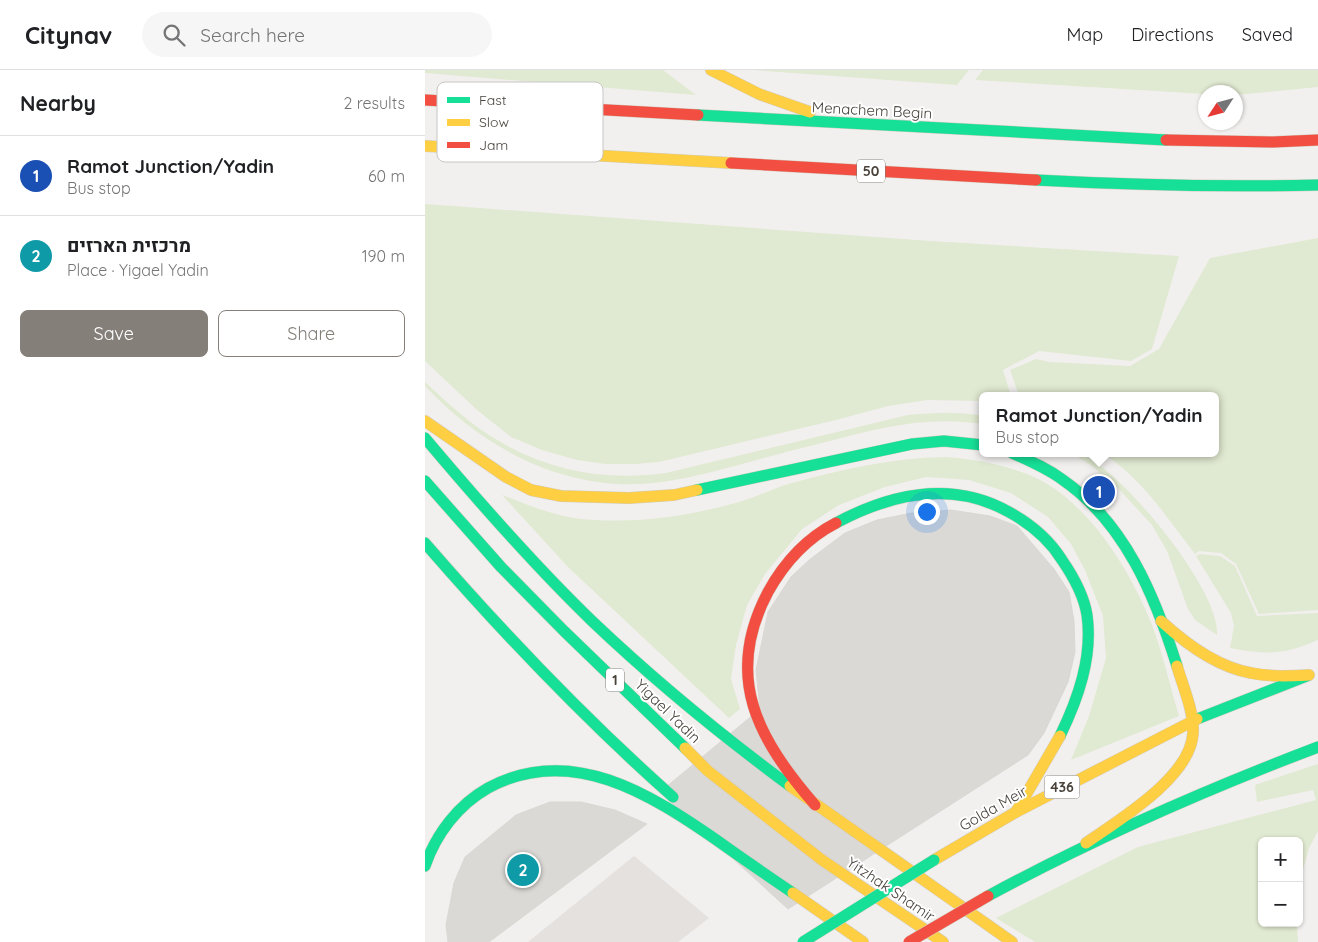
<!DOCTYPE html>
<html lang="en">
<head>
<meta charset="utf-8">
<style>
	body { margin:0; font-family:Quicksand,Heebo,sans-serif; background:#f6f6f6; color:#202124 }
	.controls { position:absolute; right:15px; bottom:15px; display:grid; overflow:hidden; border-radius:8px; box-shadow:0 1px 4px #0004 }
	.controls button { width:45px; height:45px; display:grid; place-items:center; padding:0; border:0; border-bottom:1px solid #e0e0e0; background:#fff; color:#202124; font:25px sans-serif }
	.compass { position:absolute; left:773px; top:15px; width:45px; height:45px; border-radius:50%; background:#fff; box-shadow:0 1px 4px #0004; rotate:234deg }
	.you { position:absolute; left:501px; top:441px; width:18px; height:18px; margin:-12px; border:4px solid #fff; border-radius:50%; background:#1a73e8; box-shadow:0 0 0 8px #1a73e833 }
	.badge { display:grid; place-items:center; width:32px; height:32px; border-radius:50%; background:#847f79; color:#fff; font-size:16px; font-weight:700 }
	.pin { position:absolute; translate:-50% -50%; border:2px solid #fff; box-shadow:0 1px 5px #0006 }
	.popup { position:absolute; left:554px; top:322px; width:240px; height:65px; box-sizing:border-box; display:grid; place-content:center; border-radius:8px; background:#fff; filter:drop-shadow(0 1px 4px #0005); font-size:16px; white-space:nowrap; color:#757577 }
	.popup b { font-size:19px; color:#202124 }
	.popup::after { content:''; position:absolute; left:50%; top:100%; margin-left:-10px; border:10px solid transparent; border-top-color:#fff }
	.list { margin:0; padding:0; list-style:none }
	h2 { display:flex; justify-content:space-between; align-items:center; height:65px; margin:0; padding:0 20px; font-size:21px }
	h2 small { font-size:16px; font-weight:400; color:#757577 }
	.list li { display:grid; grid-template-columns:32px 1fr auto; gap:15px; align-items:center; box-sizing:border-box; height:80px; padding:0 20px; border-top:1px solid #e0e0e0 }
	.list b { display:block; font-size:19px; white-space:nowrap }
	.list p { margin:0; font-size:16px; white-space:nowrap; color:#757577 }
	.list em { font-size:16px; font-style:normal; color:#757577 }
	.actions { display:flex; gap:10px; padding:15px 20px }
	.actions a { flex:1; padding:11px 0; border:1px solid #847f79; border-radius:8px; text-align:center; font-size:18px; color:#847f79 }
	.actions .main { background:#847f79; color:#fff }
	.icon { flex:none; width:28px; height:28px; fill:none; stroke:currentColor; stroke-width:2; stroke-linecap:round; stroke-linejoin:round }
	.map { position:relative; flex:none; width:893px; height:872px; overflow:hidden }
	header { display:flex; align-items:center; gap:30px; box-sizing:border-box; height:70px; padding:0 25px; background:#fff; border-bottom:1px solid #e0e0e0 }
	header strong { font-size:24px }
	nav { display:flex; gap:28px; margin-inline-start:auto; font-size:18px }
	.search { width:350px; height:45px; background:#f6f6f6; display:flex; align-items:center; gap:12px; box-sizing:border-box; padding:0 18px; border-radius:28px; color:#757577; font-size:19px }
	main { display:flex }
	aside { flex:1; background:#fff }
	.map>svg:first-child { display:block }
</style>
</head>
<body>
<header>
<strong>Citynav</strong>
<div class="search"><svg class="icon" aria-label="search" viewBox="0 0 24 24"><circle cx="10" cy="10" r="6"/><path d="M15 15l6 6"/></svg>Search here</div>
<nav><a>Map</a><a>Directions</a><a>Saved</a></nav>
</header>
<main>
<aside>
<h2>Nearby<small>2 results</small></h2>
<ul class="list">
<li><span class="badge" style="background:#1a4fb4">1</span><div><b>Ramot Junction/Yadin</b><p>Bus stop</p></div><em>60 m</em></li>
<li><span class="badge" style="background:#0f9aa8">2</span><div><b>מרכזית הארזים</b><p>Place · Yigael Yadin</p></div><em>190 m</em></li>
</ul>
<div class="actions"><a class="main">Save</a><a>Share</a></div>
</aside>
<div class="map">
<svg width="893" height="872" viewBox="0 0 893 872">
	<rect width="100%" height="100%" fill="#f2f0ee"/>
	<g fill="#e0e9d1">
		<polygon points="0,0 238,0 271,25 0,3"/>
		<polygon points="328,0 544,0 532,15"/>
		<polygon points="558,0 893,0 893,17 811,25 811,22 781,22 780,24 550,10"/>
		<polygon points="0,134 506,171 754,186 727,279 706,291 614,281 578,300 586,326 558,326 558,331 503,330 463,336 411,350 234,392 210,394 181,394 152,390 117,380 86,367 51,339 0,291"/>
		<path d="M893 168V540L834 544 811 494 796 483 774 481 770 484C742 448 716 407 677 383H790V326H594L585 300 611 289 624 292 705 296 734 279 785 188Z"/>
		<path d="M0 312C14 325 28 338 43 350 102 396 168 413 241 403L483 345C508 343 533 341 558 346V354C502 346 458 357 405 371 373 379 341 387 310 396 283 403 256 410 228 413 140 422 59 379 0 316Z"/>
		<path d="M646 383C649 383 654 383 657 384 698 402 796 521 792 565L770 550 763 539 742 481 727 455 693 418 667 396Z"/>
		<path d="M520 387C548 389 575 394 602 404 660 426 705 499 727 555 738 584 745 616 754 646L646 690 664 646 681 588 678 546 660 500 646 474 623 447 586 423 544 410 501 407 460 417 414 435 377 459 340 504 322 535 311 575 306 609 315 639 304 648 143 497 77 425C100 434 124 444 149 448 204 455 261 447 314 432 332 427 349 418 367 413 417 399 468 388 520 387Z"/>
		<path d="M775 484 795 486 810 496 832 546 893 543V570C858 585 843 585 805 578L809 556 806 543 771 486Z"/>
		<polygon points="893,694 893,761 884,778 874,814 874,771 837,771 837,853 872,853 873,872 610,872 571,848 713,777 891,730 888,720 832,732 830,715"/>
	</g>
	<polygon fill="#e4e1df" points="209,786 284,848 253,872 103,872"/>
	<g fill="#dbd9d6" stroke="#dad7d4">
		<polygon points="526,440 565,446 592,456 629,499 644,522 649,551 650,582 643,612 619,663 603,685 363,839 235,722 335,639 331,600 343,542 366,507 384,490 420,463 452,450 487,443"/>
		<polygon points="125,732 156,732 190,740 222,754 64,872 23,872 21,855 29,813 40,787 91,745"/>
	</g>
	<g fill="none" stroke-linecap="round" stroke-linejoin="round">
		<g stroke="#d2cbbe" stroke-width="12">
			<g id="fast">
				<polyline points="273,45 741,70"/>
				<path d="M611 110C705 115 799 117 893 115"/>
				<path d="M0 368C53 431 107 493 167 551 229 610 296 665 365 716"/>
				<path d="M587 383C605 391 622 398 638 410 700 453 730 526 752 596"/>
				<polyline points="0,411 76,497 139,561 260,678"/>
				<polyline points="272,420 487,374 519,371 558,375"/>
				<path d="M411 453C467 423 527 410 584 442 606 454 624 469 637 490 648 506 659 526 662 545 668 587 653 629 635 666"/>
				<path d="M0 473C78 563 159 648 248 727"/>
				<polyline points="772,649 882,606"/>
				<path d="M0 796C11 764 33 735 63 718 146 673 225 724 293 771 318 789 343 806 368 823"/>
				<path d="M563 826C670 768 780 720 893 677"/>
			</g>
		</g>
		<g stroke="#d2cbbe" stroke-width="12">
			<g id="slow">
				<polyline points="286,0 334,24 385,42"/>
				<polyline points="0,76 306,93"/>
				<polyline points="0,351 81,407 106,420 136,426 204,428 249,425 272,420"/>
				<path d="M736 551C761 574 792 597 826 603 845 607 865 606 884 605"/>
				<polyline points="260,678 283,701 397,790 518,872"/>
				<polyline points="365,716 587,872"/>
				<polyline points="591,742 635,666"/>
				<path d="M661 773C694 750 766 707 768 663 769 641 758 617 752 596"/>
				<polyline points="509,790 591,742 772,649"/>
				<polyline points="368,823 438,872"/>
			</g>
		</g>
		<g stroke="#d2cbbe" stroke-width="12">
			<g id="jam">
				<polyline points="0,30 273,45"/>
				<polyline points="741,70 848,72 893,70"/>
				<polyline points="306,93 611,110"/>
				<path d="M390 735C333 669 298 607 343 522 359 493 382 468 411 453"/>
			</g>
		</g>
		<use href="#fast" stroke="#16e098" stroke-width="11"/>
		<use href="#slow" stroke="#ffcf43" stroke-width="11"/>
		<use href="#jam" stroke="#f24e42" stroke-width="11"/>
		<g stroke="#d2cbbe" stroke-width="12" stroke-linecap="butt">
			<polyline id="fast-bridge" points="378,872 509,790"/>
		</g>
		<g stroke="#d2cbbe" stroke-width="12" stroke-linecap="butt">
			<polyline id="jam-bridge" points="484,872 563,826"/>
		</g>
		<use href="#fast-bridge" stroke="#16e098" stroke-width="11"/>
		<use href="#jam-bridge" stroke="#f24e42" stroke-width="11"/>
	</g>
	<g text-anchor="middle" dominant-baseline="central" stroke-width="4" stroke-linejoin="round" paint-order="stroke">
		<g fill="#fff" stroke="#7f7b75" stroke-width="1">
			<rect x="432" y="89.5" width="28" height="23" rx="4"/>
			<rect x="181" y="598.5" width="18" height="23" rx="4"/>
			<rect x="619.5" y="705.5" width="35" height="23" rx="4"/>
		</g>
		<g font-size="14" font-weight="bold" fill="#48423a">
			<text x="446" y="101">50</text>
			<text x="190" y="610">1</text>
			<text x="637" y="717">436</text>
		</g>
		<g font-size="15" fill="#48423a" stroke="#fff">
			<text transform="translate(447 40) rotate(3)">Menachem Begin</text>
			<text transform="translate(243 641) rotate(44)">Yigael Yadin</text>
			<text transform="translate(568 738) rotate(-30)">Golda Meir</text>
			<text transform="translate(466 819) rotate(34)">Yitzhak Shamir</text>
		</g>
	</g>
	<rect x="12" y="12" width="166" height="80" rx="8" fill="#fff" stroke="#c8c6c4" stroke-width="1"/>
	<rect x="22" y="27" width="23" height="6" fill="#16e098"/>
	<rect x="22" y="49" width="23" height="7" fill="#ffcf43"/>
	<rect x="22" y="72" width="23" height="6" fill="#f24e42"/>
	<g font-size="14" fill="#48423a">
		<text x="54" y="35">Fast</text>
		<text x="54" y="57">Slow</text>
		<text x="54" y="80">Jam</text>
	</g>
</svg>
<div class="controls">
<button>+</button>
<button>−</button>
</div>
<svg class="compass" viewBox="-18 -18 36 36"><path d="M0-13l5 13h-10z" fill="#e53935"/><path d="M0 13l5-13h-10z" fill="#757577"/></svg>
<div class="you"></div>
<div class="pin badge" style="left:674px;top:422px;background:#1a4fb4">1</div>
<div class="popup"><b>Ramot Junction/Yadin</b>Bus stop</div>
<div class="pin badge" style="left:98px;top:800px;background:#0f9aa8">2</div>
</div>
</main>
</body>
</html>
